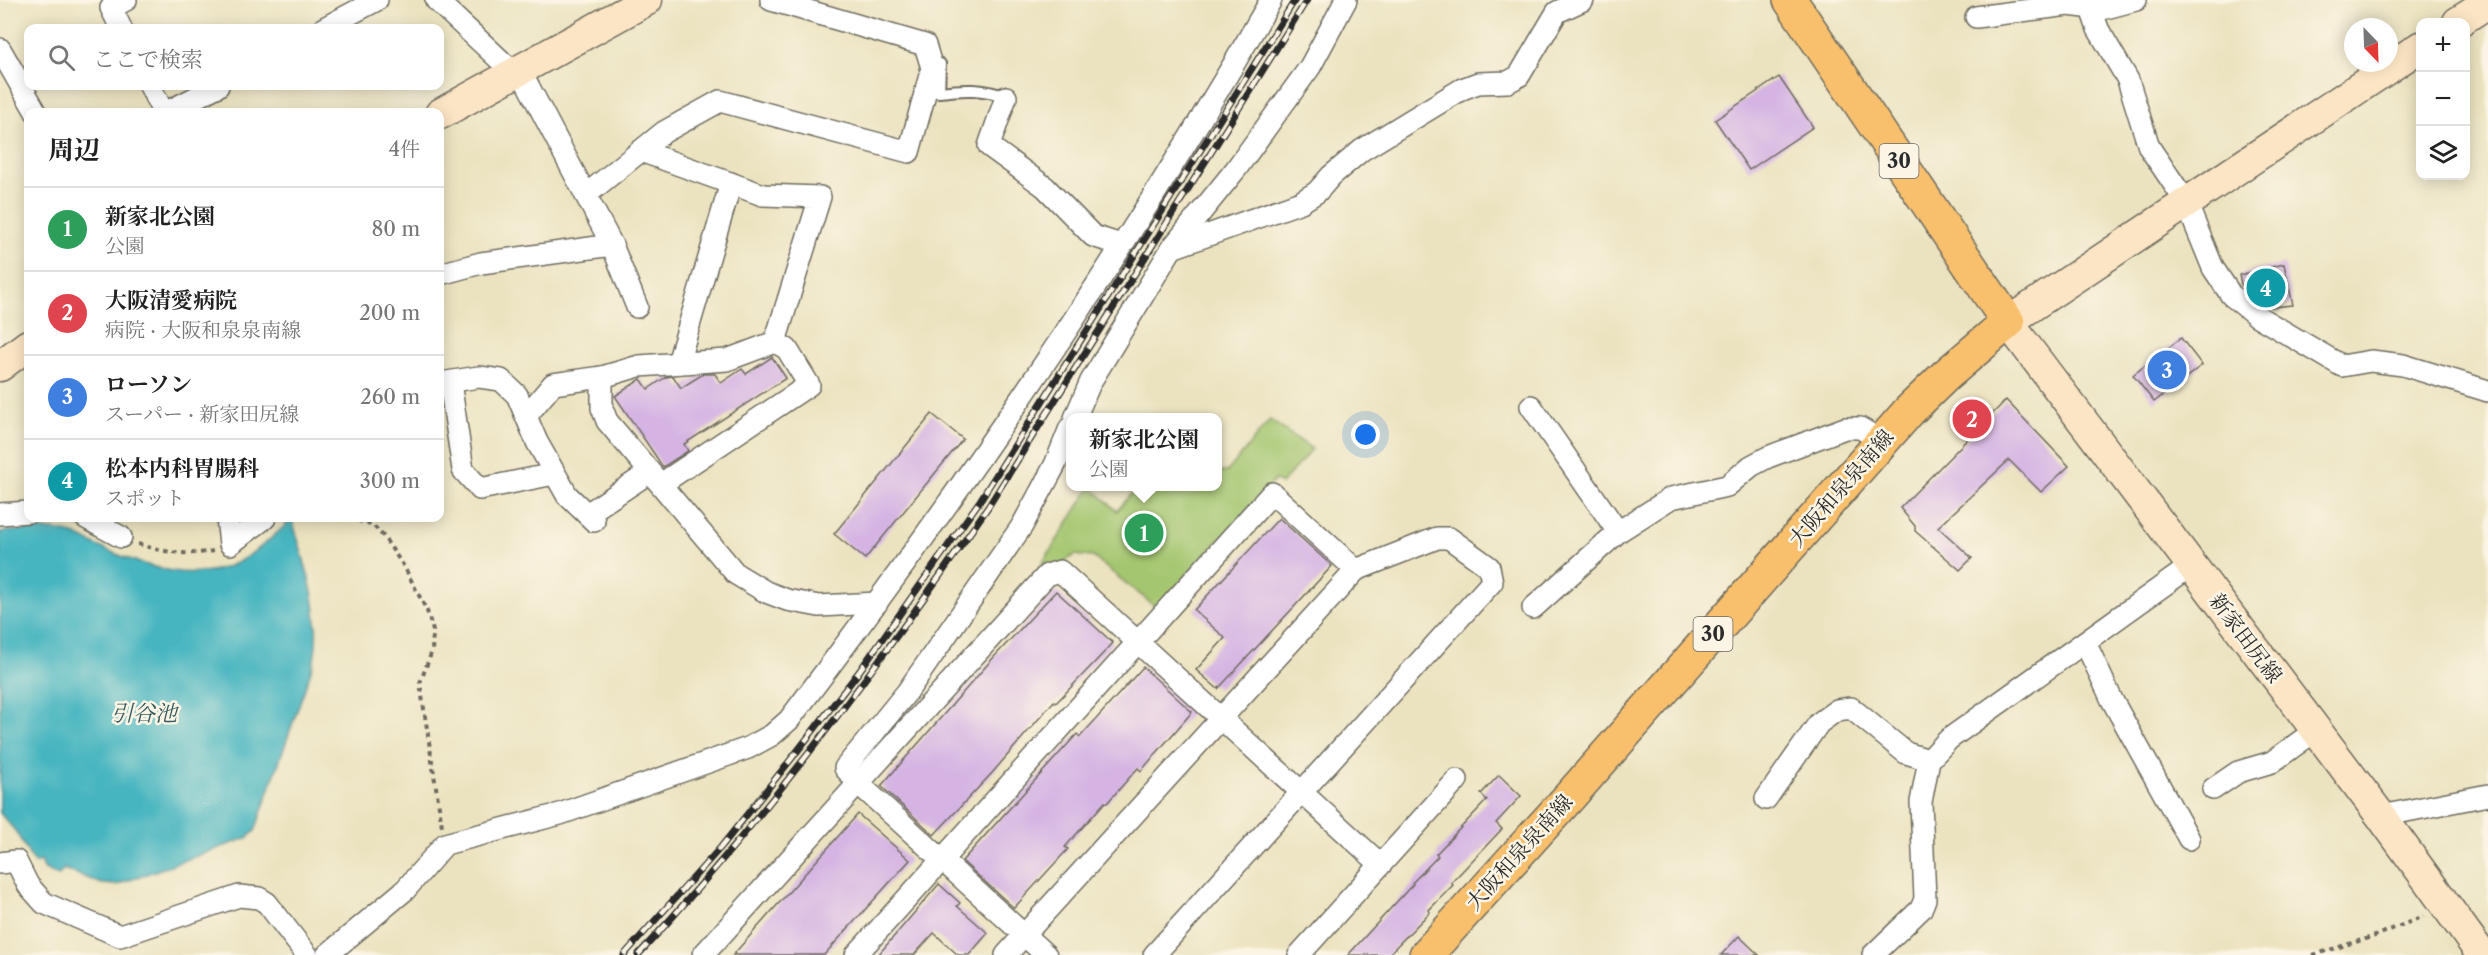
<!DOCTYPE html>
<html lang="ja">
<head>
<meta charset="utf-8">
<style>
	body { margin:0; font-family:"Libre Caslon Text","Noto Serif JP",serif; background:#f6f6f6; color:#222 }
	.controls { position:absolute; right:18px; top:18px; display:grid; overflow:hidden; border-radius:12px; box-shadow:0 3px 15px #0003 }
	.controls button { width:54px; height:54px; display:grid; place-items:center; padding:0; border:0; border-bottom:2px solid #e0e0e0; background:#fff; color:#222; font:30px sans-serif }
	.compass { position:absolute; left:2344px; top:18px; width:54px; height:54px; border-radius:50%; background:#fff; box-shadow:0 3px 15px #0003; rotate:157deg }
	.you { position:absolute; left:1366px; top:435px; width:21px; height:21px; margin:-15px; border:4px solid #fff; border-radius:50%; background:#1a73e8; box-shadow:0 0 0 9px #1a73e833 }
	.badge { display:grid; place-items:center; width:39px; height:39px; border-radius:50%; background:#111827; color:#fff; font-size:20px; font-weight:700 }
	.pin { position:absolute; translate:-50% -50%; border:3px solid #fff; box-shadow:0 2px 6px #0006 }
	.popup { position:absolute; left:1066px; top:413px; width:156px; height:78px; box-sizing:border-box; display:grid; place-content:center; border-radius:12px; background:#fff; filter:drop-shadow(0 2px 4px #0005); font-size:20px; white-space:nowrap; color:#767676 }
	.popup b { font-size:22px; color:#222 }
	.popup::after { content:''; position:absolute; left:50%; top:100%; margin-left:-12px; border:12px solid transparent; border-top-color:#fff }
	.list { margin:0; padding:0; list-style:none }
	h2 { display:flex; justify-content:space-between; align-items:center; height:78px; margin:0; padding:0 24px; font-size:26px }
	h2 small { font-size:20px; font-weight:400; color:#767676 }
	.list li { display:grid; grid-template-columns:39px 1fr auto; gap:18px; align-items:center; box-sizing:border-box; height:84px; padding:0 24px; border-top:2px solid #e0e0e0 }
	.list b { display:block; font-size:22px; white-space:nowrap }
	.list p { margin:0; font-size:20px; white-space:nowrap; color:#767676 }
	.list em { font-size:20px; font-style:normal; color:#767676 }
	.icon { flex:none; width:33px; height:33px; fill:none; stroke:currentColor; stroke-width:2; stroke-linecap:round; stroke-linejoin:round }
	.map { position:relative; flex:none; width:2488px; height:955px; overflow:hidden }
	.search { position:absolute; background:#fff; box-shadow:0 3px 15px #0003; left:24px; top:24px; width:420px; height:66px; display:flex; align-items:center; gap:15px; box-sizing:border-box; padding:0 21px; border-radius:12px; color:#767676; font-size:22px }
	.panel { position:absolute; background:#fff; box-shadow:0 3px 15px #0003; left:24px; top:108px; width:420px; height:414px; border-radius:12px }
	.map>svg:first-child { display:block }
</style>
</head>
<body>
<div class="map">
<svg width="2488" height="955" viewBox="0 0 2488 955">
	<rect width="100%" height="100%" fill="#fcf5e5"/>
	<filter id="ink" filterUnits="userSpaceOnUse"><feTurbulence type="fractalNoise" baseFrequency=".0167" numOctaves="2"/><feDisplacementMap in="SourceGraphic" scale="12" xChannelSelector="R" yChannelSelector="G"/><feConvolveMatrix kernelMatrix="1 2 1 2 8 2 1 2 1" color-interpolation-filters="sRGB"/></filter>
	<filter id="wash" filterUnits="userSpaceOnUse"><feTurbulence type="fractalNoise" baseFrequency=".008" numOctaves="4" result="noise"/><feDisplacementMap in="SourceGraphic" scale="24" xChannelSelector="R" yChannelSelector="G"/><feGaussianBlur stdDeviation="1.35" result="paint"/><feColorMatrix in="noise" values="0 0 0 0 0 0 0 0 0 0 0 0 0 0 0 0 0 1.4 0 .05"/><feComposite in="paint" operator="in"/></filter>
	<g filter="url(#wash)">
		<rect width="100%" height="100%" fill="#ebe3c0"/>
		<polygon fill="#a4c66f" stroke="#68784d" stroke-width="1.5" points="1270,420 1312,449 1281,484 1275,480 1157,608 1093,557 1075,555 1031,581 1091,487 1117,511 1137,487 1218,486 1218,472 1227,472"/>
		<path fill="#46b5c0" stroke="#387076" stroke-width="1.5" d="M292 519C306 569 324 613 313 665L255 831 247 838 116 885 102 884 64 869 58 876 43 868 42 861 34 863 16 832 0 813V532C22 530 51 527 73 534 83 537 92 544 102 548 143 566 195 585 238 562 258 551 275 535 292 519Z"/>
		<g id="blocks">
			<g fill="#d5b4e3">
				<polygon points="1779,77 1813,127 1749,170 1715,120"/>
				<polygon points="2284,264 2293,305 2272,307 2262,304 2244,289 2241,284 2239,275"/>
				<polygon points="2181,338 2202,365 2154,402 2133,375"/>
				<polygon points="772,357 786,378 684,444 688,451 663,467 615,396 641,379 648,389 666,377 673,376 681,388 703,374 715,374 721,383 742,369 746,374"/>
				<polygon points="2006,400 2069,466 2041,492 2009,460 1938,527 1972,558 1960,570 1915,531 1915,526 1900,508"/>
				<polygon points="932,414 963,439 865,559 834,534"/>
				<polygon points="1279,518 1332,566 1218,689 1196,670 1225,638 1194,610"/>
				<polygon points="1056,591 1113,643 1056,703 1054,701 993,772 934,835 881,786 994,657"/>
				<polygon points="1143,667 1192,712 1141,771 1138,768 1107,803 1105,802 1065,847 1068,849 1014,908 962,861 1077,734 1080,737"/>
				<polygon points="1499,775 1521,796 1496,823 1502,829 1451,883 1453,885 1429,910 1430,912 1388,955 1348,955 1413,884 1412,883 1438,856 1436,854 1487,800 1481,794"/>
				<polygon points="858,814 910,860 824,955 733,955"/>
				<polygon points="939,884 960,903 957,906 988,933 969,955 958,955 934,933 914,955 878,955"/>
				<polygon points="1739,936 1759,955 1721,955"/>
			</g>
		</g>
	</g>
	<g filter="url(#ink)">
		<use href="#blocks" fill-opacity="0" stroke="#6e6b5f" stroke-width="1.5"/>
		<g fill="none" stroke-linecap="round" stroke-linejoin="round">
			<g stroke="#6e6b5f" stroke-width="14">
				<path id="lane" d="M940 64 939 92C963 89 983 88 1006 97"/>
			</g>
			<g stroke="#6e6b5f" stroke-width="24">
				<g id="street">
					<polyline points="436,0 514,73"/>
					<polyline points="2088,0 2098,29 2128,80 2149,147 2186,202 2213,268 2231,295 2257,316 2342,366 2371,361 2403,365 2488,391"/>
					<polyline points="1976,17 2068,5 2102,9 2136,0"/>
					<polyline points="121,28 111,8 126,0"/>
					<polyline points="324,28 377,0"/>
					<polyline points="0,49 36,112"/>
					<polyline points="520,70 612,245 637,307"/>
					<polyline points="150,86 163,112"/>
					<polyline points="1006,97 989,146 1045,187 1093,236 1121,245"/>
					<polyline points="167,112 218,86"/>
					<polyline points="587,194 664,132 720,101 909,152 932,68 925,45 771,0"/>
					<polyline points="1172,248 1301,202 1317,192 1331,176 1362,150 1462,89 1478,83 1508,82 1519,76 1557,12 1583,0"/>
					<polyline points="440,274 481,263 612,245"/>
					<polyline points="678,363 731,183"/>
					<polyline points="602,377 602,408 607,421 736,574 766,592 787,600 819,606 877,603"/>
					<polyline points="450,382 463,470 480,489 554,474"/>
					<polyline points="440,383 479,377 501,380 517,395 537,442 567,495 594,521"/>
					<polyline points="1531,406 1618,532"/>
					<polyline points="527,415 553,384 602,377 639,366 727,360 775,342 820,197 763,195 641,151"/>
					<polyline points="1075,418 1091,381 1172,248 1236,169 1310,67 1346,0"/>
					<polyline points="661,484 809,385 787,349 775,342"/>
					<polyline points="0,514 28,512"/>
					<polyline points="587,514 650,472"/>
					<polyline points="86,518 121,537"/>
					<polyline points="227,518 230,544 265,518"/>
					<polyline points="1533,608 1618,532 1671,498 1727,486 1751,466 1768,457 1845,428 1860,428 1882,441"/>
					<polyline points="2085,642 2112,700 2189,839"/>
					<polyline points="2213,789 2238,772 2272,762 2316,730"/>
					<polyline points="1766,799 1819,723 1837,710 1851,708 1906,753 1929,760"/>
					<polyline points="2381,816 2488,795"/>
					<polyline points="0,863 16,861 28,885 44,903 120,936 239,896 259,898 267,903 307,955"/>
					<path d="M327 955 405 890 445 844 560 814 748 748 772 735 789 720C963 491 1128 250 1271 0"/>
					<polyline points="703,955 1047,575 1060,571 1380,864"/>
					<polyline points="856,955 1272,493 1356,570"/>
					<polyline points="1006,955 1356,570 1437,538 1449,538 1489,567 1492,582 1154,955"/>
					<polyline points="1046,955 859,784 845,768 907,692 1022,526 1055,465 1070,428"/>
					<polyline points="1299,955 1457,780"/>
					<polyline points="1873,955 1921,909 1925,899 1921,802 1929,760 1949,739 2192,565"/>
				</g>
			</g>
			<g stroke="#6e6b5f" stroke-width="33">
				<g id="secondary">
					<polyline points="2458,22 2488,3"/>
					<polyline points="2420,47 2008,322 2381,816 2482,955"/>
					<polyline points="440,114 647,0"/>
					<polyline points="0,366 28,345"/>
				</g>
			</g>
			<g stroke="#6e6b5f" stroke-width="36">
				<polyline id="primary" points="1426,955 1571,795 1909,411 1945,376 2008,322 1790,0"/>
			</g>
			<g stroke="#6e6b5f" stroke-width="4" stroke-dasharray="4.5 4.5" stroke-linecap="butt">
				<polyline points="349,518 373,525 383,536 405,568 427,611 433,631 432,651 420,683 442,826"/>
				<path d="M138 544C162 552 188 556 213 551"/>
				<polyline points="2313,955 2375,936 2424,916"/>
			</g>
			<use href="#lane" stroke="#fff" stroke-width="10"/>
			<use href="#street" stroke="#fff" stroke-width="21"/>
			<use href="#secondary" stroke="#fce5c4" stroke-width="30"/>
			<use href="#primary" stroke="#f8bf6c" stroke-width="33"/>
			<g stroke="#2b2b2b" stroke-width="7">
				<g id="rail">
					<polyline points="624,955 721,847 792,758 858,673 979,502 1295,0"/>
					<path d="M638 955C767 816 880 663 988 507L1307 0"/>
				</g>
			</g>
			<use href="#rail" stroke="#fcf5e5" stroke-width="4.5" stroke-dasharray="14" stroke-linecap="butt"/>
		</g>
	</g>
	<g text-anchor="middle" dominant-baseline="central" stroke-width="5" stroke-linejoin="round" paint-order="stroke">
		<g fill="#fcf5e5" stroke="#6a6863" stroke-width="1.5">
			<rect x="1879.5" y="144" width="39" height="34" rx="4.5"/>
			<rect x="1693.5" y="617" width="39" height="34" rx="4.5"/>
		</g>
		<g font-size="20" font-weight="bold" fill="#2b2b2b">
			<text x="1899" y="161">30</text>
			<text x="1713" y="634">30</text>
		</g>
		<g font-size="21" fill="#2b2b2b" stroke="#fcf5e5">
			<text transform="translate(1841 488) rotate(-49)">大阪和泉泉南線</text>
			<text transform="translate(2246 638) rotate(53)">新家田尻線</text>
			<text transform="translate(1519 852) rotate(-48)">大阪和泉泉南線</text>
		</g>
		<g font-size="22" font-style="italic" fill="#345b5f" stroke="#fcf5e5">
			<text x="144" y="713">引谷池</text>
		</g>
	</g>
</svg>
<div class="controls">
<button>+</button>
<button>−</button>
<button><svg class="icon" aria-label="layers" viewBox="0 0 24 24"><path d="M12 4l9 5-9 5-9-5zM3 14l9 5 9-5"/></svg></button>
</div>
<svg class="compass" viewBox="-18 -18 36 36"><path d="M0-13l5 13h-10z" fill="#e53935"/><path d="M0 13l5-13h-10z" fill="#767676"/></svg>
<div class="you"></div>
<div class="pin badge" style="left:1144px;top:533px;background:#2e9e5b">1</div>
<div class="popup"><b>新家北公園</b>公園</div>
<div class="pin badge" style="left:1972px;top:419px;background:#e0444e">2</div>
<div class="pin badge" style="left:2167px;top:370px;background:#3f7fe0">3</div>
<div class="pin badge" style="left:2266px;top:288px;background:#0f9aa8">4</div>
<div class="search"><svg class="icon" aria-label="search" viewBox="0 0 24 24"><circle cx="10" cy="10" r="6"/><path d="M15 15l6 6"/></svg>ここで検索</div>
<section class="panel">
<h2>周辺<small>4件</small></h2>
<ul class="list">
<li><span class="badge" style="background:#2e9e5b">1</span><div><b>新家北公園</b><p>公園</p></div><em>80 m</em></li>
<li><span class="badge" style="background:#e0444e">2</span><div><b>大阪清愛病院</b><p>病院 · 大阪和泉泉南線</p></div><em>200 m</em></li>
<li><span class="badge" style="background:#3f7fe0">3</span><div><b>ローソン</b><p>スーパー · 新家田尻線</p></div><em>260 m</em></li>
<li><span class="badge" style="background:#0f9aa8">4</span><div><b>松本内科胃腸科</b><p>スポット</p></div><em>300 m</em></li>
</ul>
</section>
</div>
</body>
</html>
